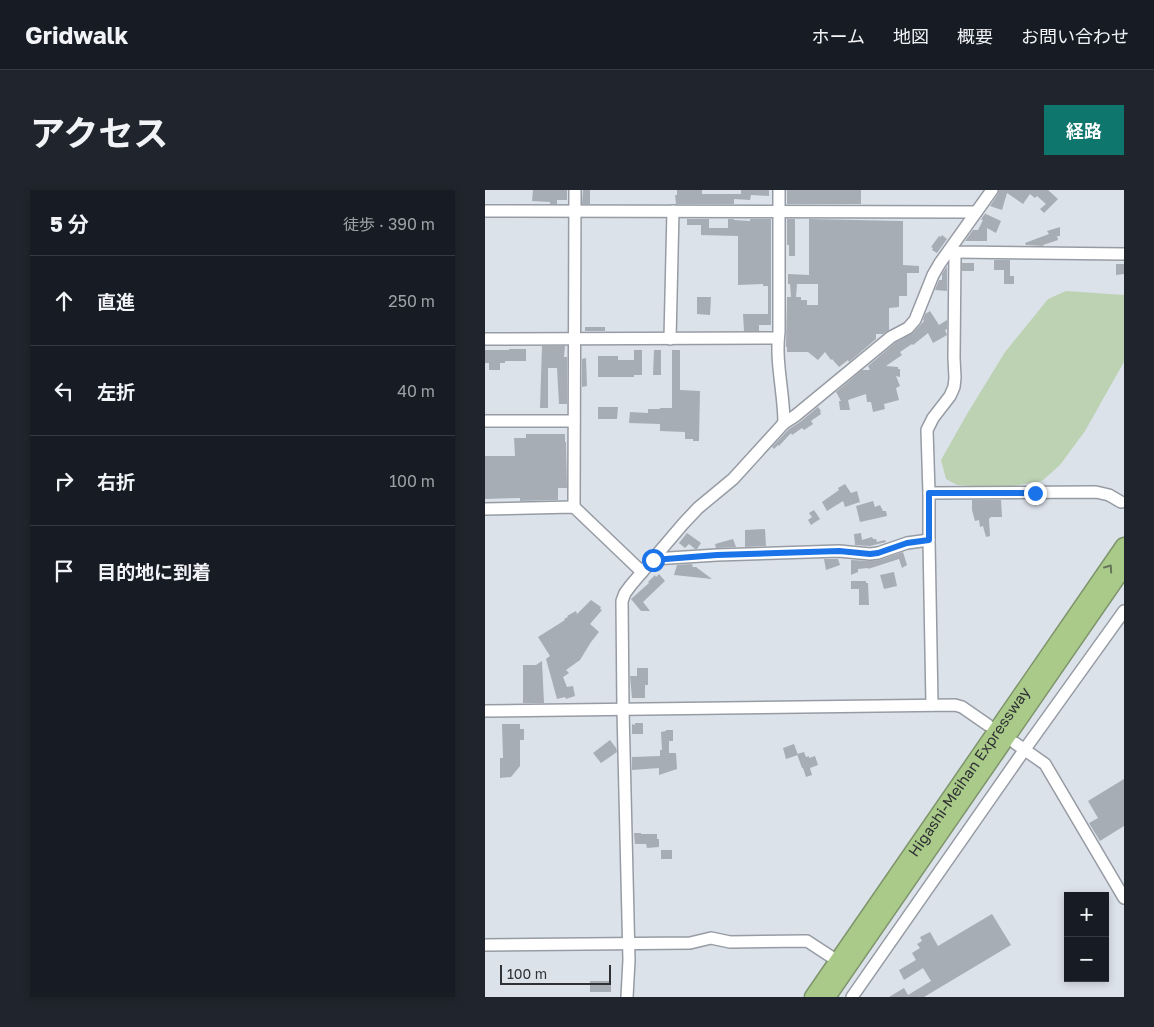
<!DOCTYPE html>
<html lang="ja">
<head>
<meta charset="utf-8">
<style>
	body { margin:0; font-family:"Golos Text","Noto Sans JP",sans-serif; background:#20242c; color:#f1f3f6 }
	.controls { position:absolute; right:15px; bottom:15px; display:grid; overflow:hidden; border-radius:0px; box-shadow:0 2px 8px #0003 }
	.controls button { width:45px; height:45px; display:grid; place-items:center; padding:0; border:0; border-bottom:1px solid #363941; background:#171b24; color:#f1f3f6; font:25px sans-serif }
	.scale { position:absolute; left:15px; bottom:12px; width:111px; box-sizing:border-box; padding-left:5px; border:2px solid #2f3134; border-top:0; font-size:14px; line-height:18px; white-space:nowrap; color:#2f3134; -webkit-text-stroke:4px #dce2ea; paint-order:stroke }
	.stop { position:absolute; width:15px; height:15px; margin:-11px; border:4px solid #1a73e8; border-radius:50%; background:#fff }
	.stop.end { background:#1a73e8; border-color:#fff; box-shadow:0 1px 5px #0008 }
	.list { margin:0; padding:0; list-style:none }
	h2 { display:flex; justify-content:space-between; align-items:center; height:65px; margin:0; padding:0 20px; font-size:21px }
	h2 small { font-size:16px; font-weight:400; color:#9ea1a6 }
	.list li { display:grid; grid-template-columns:32px 1fr auto; gap:15px; align-items:center; box-sizing:border-box; height:90px; padding:0 20px; border-top:1px solid #363941 }
	.list b { display:block; font-size:19px; white-space:nowrap }
	.list em { font-size:16px; font-style:normal; color:#9ea1a6 }
	.icon { flex:none; width:28px; height:28px; fill:none; stroke:currentColor; stroke-width:2; stroke-linecap:round; stroke-linejoin:round }
	.map { position:relative; flex:none; width:639px; height:807px; overflow:hidden; border-radius:0px }
	header { display:flex; align-items:center; gap:30px; box-sizing:border-box; height:70px; padding:0 25px; background:#171b24; border-bottom:1px solid #363941 }
	header strong { font-size:24px }
	nav { display:flex; gap:28px; margin-inline-start:auto; font-size:18px }
	.intro { display:flex; align-items:center; justify-content:space-between; box-sizing:border-box; height:120px; padding:0 30px }
	h1 { margin:0; font-size:35px }
	.button { padding:12px 22px; border-radius:0px; background:#0f766e; color:#fff; font-size:18px; font-weight:700 }
	main { display:flex; gap:30px; padding:0 30px }
	aside { flex:1; background:#171b24; border-radius:0px; box-shadow:0 2px 8px #0003 }
	.map>svg:first-child { display:block }
</style>
</head>
<body>
<header>
<strong>Gridwalk</strong>
<nav><a>ホーム</a><a>地図</a><a>概要</a><a>お問い合わせ</a></nav>
</header>
<div class="intro"><h1>アクセス</h1><a class="button">経路</a></div>
<main>
<aside>
<h2>5 分<small>徒歩 · 390 m</small></h2>
<ul class="list">
<li><svg class="icon" aria-label="ahead" viewBox="0 0 24 24"><path d="M12 20V5M6 11l6-6 6 6"/></svg><div><b>直進</b></div><em>250 m</em></li>
<li><svg class="icon" aria-label="left" viewBox="0 0 24 24"><path d="M17 20v-9H6M10 6l-5 5 5 5"/></svg><div><b>左折</b></div><em>40 m</em></li>
<li><svg class="icon" aria-label="right" viewBox="0 0 24 24"><path d="M7 20v-9h11M14 6l5 5-5 5"/></svg><div><b>右折</b></div><em>100 m</em></li>
<li><svg class="icon" aria-label="arrive" viewBox="0 0 24 24"><path d="M6 21V4h12l-3 4 3 4H6"/></svg><div><b>目的地に到着</b></div></li>
</ul>
</aside>
<div class="map">
<svg width="639" height="807" viewBox="0 0 639 807">
	<rect width="100%" height="100%" fill="#dce2ea"/>
	<polygon fill="#bcd2b3" points="581,101 639,105 639,172 600,241 575,275 557,291 517,298 472,295 461,289 456,270 482,224 520,162 563,109"/>
	<g fill="#a7adb5" fill-rule="evenodd">
		<polygon points="48,0 82,0 82,10 72,10 72,14 65,14 65,12 47,11"/>
		<polygon points="98,0 105,0 105,14 97,14"/>
		<polygon points="192,0 217,0 217,4 256,4 256,0 284,0 284,6 266,5 265,10 249,9 249,14 191,14 190,5 192,5"/>
		<rect x="302" y="0" width="74" height="14"/>
		<polygon points="514,0 563,0 573,9 559,23 555,19 561,14 552,6 550,8 545,4 538,14 522,3 517,20 505,16 513,4"/>
		<polygon points="501,23 501,24 516,31 511,43 502,38 502,51 480,51 488,40 493,40 498,30 496,30 498,26"/>
		<polygon points="202,29 224,29 224,38 243,38 243,29 249,29 249,30 265,31 265,29 286,29 286,135 274,135 274,141 259,141 258,124 283,124 283,96 278,96 278,94 253,95 253,46 216,45 216,35 202,35"/>
		<polygon points="302,29 310,29 310,66 304,66 304,55 302,55"/>
		<path d="M324 29 418 31V75L434 76V83H422V106H414V117L404 118V140L398 144H391V149L364 172 363 170 354 177 347 169 346 170 340 162 333 170 323 162H302V157H301L302 107H306L305 94H303V84L324 85ZM312 94H333V115H322V110H316V107H311Z"/>
		<polygon points="575,37 575,46 572,46 573,50 558,55 559,56 541,55 540,53 564,44 562,41"/>
		<polygon points="457,45 462,49 452,63 447,60 448,58 446,57 454,46 456,47"/>
		<polygon points="509,70 525,70 525,86 529,86 529,94 519,94 519,80 509,80"/>
		<rect x="477" y="73" width="12" height="8"/>
		<polygon points="631,74 639,74 639,84 631,85"/>
		<polygon points="462,76 462,101 450,100 454,90 457,90 457,84"/>
		<polygon points="212,107 226,107 225,125 212,124"/>
		<polygon points="445,121 454,135 462,130 462,139 460,140 462,145 448,153 443,143 428,155 427,154 415,162 417,165 401,176 413,177 413,179 415,179 415,187 411,186 415,196 411,198 414,210 399,214 400,219 388,222 386,212 382,212 381,204 363,210 365,220 355,220 354,211 356,211 351,202 377,180 385,180 383,176 410,153 428,143 439,131 438,130 440,124"/>
		<rect x="100" y="137" width="20" height="4"/>
		<polygon points="57,156 80,156 79,167 82,167 82,214 74,214 72,178 63,178 63,218 55,218"/>
		<polygon points="24,159 41,159 41,171 20,171 20,173 15,173 15,180 4,180 4,173 0,173 0,160 24,160"/>
		<polygon points="149,160 157,160 157,185 149,185 149,187 113,187 113,166 133,166 133,170 149,170"/>
		<polygon points="169,160 176,160 176,185 168,185"/>
		<polygon points="187,160 195,160 195,200 215,201 214,251 208,251 208,249 200,249 200,242 175,241 175,234 144,233 145,222 163,223 163,219 175,219 175,218 187,218"/>
		<polygon points="101,168 102,196 97,197 97,169"/>
		<polygon points="113,217 133,217 132,229 113,229"/>
		<polygon points="333,217 336,221 335,222 336,224 326,231 328,234 319,240 317,238 307,245 306,243 294,256 293,255 289,259 287,257 304,239 315,232"/>
		<polygon points="41,244 80,244 80,252 81,252 82,298 73,298 73,310 35,311 35,308 0,309 0,266 30,266 29,248 41,248"/>
		<polygon points="360,294 366,303 372,301 375,312 360,317 358,311 342,321 337,312 354,300 353,298"/>
		<polygon points="487,310 516,310 517,327 506,327 504,329 505,346 501,347 498,336 495,337 494,330 490,331 487,320"/>
		<polygon points="388,311 390,317 395,315 398,321 401,321 402,326 375,332 371,316"/>
		<polygon points="329,320 335,329 326,335 323,330 327,327 324,323"/>
		<polygon points="280,339 281,356 260,357 260,340"/>
		<polygon points="202,343 216,353 212,359 210,359 204,354 200,358 194,353"/>
		<polygon points="376,343 377,350 387,347 388,349 391,349 392,352 400,350 401,352 385,356 370,355 369,344"/>
		<polygon points="248,349 251,357 231,358 230,354"/>
		<polygon points="418,362 422,375 417,378 414,369 383,379 383,378 373,379 373,382 366,385 366,370 384,371 394,370"/>
		<polygon points="339,369 353,369 355,375 341,380"/>
		<polygon points="206,374 208,375 207,377 211,377 227,389 189,385 192,375"/>
		<polygon points="409,382 412,396 399,399 395,385"/>
		<polygon points="174,384 180,391 158,412 165,421 156,421 146,409 164,393 163,392 170,385 171,387"/>
		<polygon points="366,391 381,391 381,393 383,393 384,415 374,415 374,399 366,399"/>
		<polygon points="106,410 116,417 115,419 117,420 105,434 114,442 106,452 95,470 81,480 84,483 78,487 82,497 88,496 90,506 81,509 80,507 72,509 61,469 65,466 53,447 80,430 79,429 83,427 82,426 91,421 92,424"/>
		<polygon points="57,471 59,513 38,513 38,475 51,475"/>
		<polygon points="152,478 163,478 163,495 160,495 160,508 147,508 145,486 152,486"/>
		<polygon points="150,533 158,533 158,544 147,544 147,534 150,535"/>
		<polygon points="17,534 35,534 35,539 39,539 39,550 35,550 35,576 26,587 15,588 15,568 18,568"/>
		<polygon points="181,540 188,540 188,551 184,551 184,563 191,563 192,579 174,585 174,578 147,580 147,567 175,566 175,560 177,560 176,542 181,541"/>
		<polygon points="125,550 131,558 132,562 116,573 108,563"/>
		<polygon points="309,554 313,565 301,569 298,558"/>
		<polygon points="319,562 321,567 324,566 324,568 330,566 333,575 325,578 327,585 321,587 318,578 317,578 312,564"/>
		<polygon points="639,589 639,636 615,651 604,633 613,628 603,611"/>
		<polygon points="149,643 156,643 156,644 172,644 172,649 174,649 174,657 162,658 161,654 150,654"/>
		<rect x="176" y="660" width="11" height="9"/>
		<polygon points="507,724 526,755 439,807 404,807 419,798 423,805 446,791 438,778 419,790 414,780 431,770 427,763 435,758 432,754 437,751 435,747 445,742 453,756"/>
		<rect x="105" y="791" width="21" height="11"/>
	</g>
	<g fill="none" stroke-linecap="round" stroke-linejoin="round">
		<g stroke="#979ca4" stroke-width="14">
			<g id="minor">
				<path d="M294 0V142C290 172 299 203 299 233"/>
				<polyline points="0,21 491,22"/>
				<polyline points="464,61 470,62 639,64"/>
				<polyline points="0,149 293,148"/>
				<polyline points="185,149 188,21"/>
				<polyline points="0,231 89,231"/>
				<polyline points="444,303 611,302 624,305 636,312"/>
				<polyline points="89,317 90,0"/>
				<polyline points="0,319 89,317 157,382"/>
				<polyline points="168,369 232,365 354,361 385,364 393,363 422,353 444,350"/>
				<polyline points="447,515 444,350 444,303 442,240 448,228 465,206 469,197 470,188 469,168 470,62"/>
				<polyline points="0,521 470,515 477,517 503,535"/>
				<polyline points="530,553 560,574 639,708"/>
				<polyline points="0,755 205,753 226,748 245,752 322,751 345,766"/>
				<polyline points="142,807 144,770 138,520 137,411 140,403 146,395 198,334 213,318 248,289 299,233 310,226 406,147 423,138 430,130 448,85 455,73 507,0"/>
				<polyline points="367,807 540,559 639,421"/>
			</g>
		</g>
		<g stroke="#7e946b" stroke-width="19">
			<g id="highway">
				<path id="s1" d="M328 807 639 356"/>
				<polyline points="342,807 639,377"/>
			</g>
		</g>
		<use href="#minor" stroke="#fff" stroke-width="11"/>
		<use href="#highway" stroke="#a9ca89" stroke-width="16"/>
	</g>
	<defs><path id="oneway-chevron" d="M-2-3.5L2.5 0L-2 3.5" fill="none" stroke-width="1.6" stroke-linecap="round" stroke-linejoin="round" transform="scale(1.25)"/></defs>
	<use stroke="#66765a" href="#oneway-chevron" transform="translate(624 378) rotate(-55)"/>
	<g fill="none" stroke-linecap="round" stroke-linejoin="round">
		<polyline stroke="#1a73e8" stroke-width="6" points="168,370 232,365 354,361 385,364 393,363 422,353 444,350 444,303 550,303"/>
	</g>
	<g text-anchor="middle" dominant-baseline="central" stroke-width="5" stroke-linejoin="round" paint-order="stroke">
		<g font-size="15" fill="#2f3134" stroke="#dce2ea">
			<text stroke="none"><textPath href="#s1" startOffset="274">Higashi-Meihan Expressway</textPath></text>
		</g>
	</g>
</svg>
<div class="controls">
<button>+</button>
<button>−</button>
</div>
<div class="scale">100 m</div>
<div class="stop" style="left:168px;top:370px"></div>
<div class="stop end" style="left:550px;top:303px"></div>
</div>
</main>
</body>
</html>
